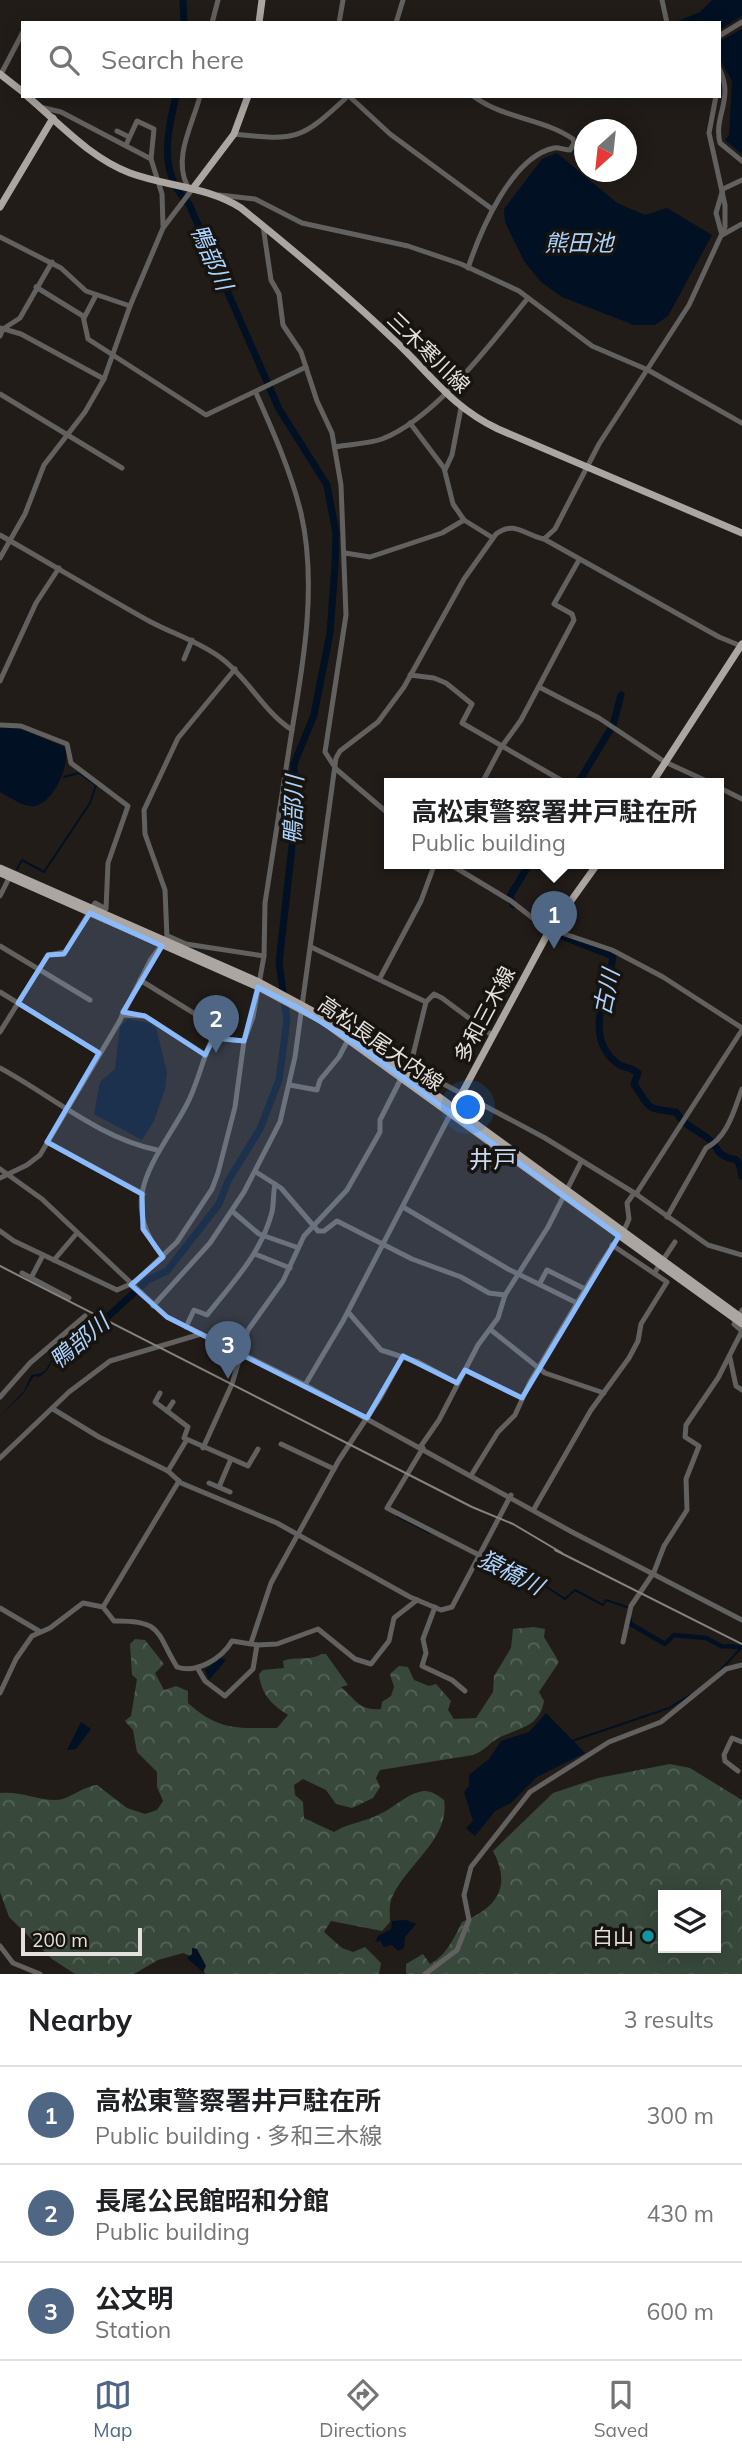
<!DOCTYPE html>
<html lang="en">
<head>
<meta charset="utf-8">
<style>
	body { margin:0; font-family:Mulish,"Noto Sans JP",sans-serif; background:#f6f6f6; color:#202124 }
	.controls { position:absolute; right:21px; bottom:21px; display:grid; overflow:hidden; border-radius:0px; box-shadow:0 4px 18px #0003 }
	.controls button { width:63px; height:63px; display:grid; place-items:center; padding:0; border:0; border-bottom:2px solid #e0e0e0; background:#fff; color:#202124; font:35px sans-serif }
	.compass { position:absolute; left:574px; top:119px; width:63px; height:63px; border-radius:50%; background:#fff; box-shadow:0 4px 18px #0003; rotate:207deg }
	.scale { position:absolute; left:21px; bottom:18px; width:121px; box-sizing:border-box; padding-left:7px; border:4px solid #e3e0dd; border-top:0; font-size:19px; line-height:24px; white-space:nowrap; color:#e3e0dd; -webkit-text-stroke:5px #17130f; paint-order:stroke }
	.you { position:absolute; left:469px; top:1108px; width:24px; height:24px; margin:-18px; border:5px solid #fff; border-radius:50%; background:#1a73e8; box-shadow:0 0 0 10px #1a73e833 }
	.badge { display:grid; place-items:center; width:46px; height:46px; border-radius:50%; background:#506685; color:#fff; font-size:23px; font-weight:700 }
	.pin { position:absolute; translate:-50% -58px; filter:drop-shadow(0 2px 4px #0008) }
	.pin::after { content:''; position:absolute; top:37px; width:24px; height:21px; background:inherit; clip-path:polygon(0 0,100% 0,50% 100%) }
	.popup { position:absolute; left:384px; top:778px; width:340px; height:91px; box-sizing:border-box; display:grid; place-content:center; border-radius:0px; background:#fff; filter:drop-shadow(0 2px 5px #0005); font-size:23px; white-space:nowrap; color:#757577 }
	.popup b { font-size:26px; color:#202124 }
	.popup::after { content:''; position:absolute; left:50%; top:100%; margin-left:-14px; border:14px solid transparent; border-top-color:#fff }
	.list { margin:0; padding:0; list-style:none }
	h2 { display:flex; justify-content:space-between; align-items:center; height:91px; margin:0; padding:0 28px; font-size:30px }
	h2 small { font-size:23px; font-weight:400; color:#757577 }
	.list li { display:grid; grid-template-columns:46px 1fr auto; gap:21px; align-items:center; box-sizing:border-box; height:98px; padding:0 28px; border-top:2px solid #e0e0e0 }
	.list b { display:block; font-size:26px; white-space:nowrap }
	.list p { margin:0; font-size:23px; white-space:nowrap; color:#757577 }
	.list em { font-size:23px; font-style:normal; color:#757577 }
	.icon { flex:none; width:38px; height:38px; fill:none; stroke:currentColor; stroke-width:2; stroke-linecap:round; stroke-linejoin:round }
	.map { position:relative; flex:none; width:742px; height:1974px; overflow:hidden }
	.search { position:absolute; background:#fff; box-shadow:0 4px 18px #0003; left:21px; right:21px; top:21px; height:77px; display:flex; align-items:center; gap:18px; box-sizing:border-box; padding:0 24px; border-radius:0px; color:#757577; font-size:26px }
	.sheet { height:385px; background:#fff }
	nav { display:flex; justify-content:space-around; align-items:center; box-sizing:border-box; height:98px; border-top:2px solid #e0e0e0; background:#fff; font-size:19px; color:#757577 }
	nav a { display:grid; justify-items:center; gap:4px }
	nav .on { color:#506685 }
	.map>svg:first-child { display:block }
</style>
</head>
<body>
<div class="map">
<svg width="742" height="1974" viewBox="0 0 742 1974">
	<defs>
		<pattern id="forest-crowns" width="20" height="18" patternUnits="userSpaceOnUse" patternTransform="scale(1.75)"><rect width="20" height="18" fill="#38493c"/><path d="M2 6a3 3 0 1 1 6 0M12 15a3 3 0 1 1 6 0" fill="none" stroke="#556358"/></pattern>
	</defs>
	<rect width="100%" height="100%" fill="#211c18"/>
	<g fill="url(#forest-crowns)" fill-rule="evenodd">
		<path d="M534 1627 545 1629 544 1637 559 1662 539 1692 544 1701C540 1726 520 1728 500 1737 490 1742 485 1751 473 1755L380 1770 376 1778 380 1787 373 1798 352 1808 336 1804 326 1790 303 1779 294 1785 295 1795 303 1802 304 1818 334 1832C348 1823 365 1822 380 1814 393 1808 406 1795 419 1792 429 1789 436 1794 444 1800 451 1839 404 1866 391 1900 389 1907 390 1915 390 1922L382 1931 331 1921 324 1932 342 1948 353 1952 365 1947 381 1963 379 1974H205L198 1959 183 1953 158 1960 134 1974H75L52 1959 9 1917 0 1892V1793C22 1791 36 1800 56 1800 69 1800 81 1787 97 1785L127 1808 145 1814 157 1810 163 1801 157 1787V1772L137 1752 133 1730 125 1721 131 1716 137 1679 132 1675 130 1644 135 1639 145 1640 164 1664 155 1673 164 1690 176 1686 188 1691V1703C219 1731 237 1728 277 1728L288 1715C272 1705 261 1694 259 1674L263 1670 284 1668 283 1661C295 1656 312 1661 321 1654H326L348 1685 341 1687C356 1699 358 1711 381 1709L382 1702 391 1696 394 1687 390 1674 399 1666 408 1667 414 1680 429 1686 436 1684 451 1701 448 1710 454 1719 476 1718 493 1692 494 1676 511 1648 513 1629Z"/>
		<path d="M670 1764 690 1768 742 1800V1974H406V1964L423 1954 430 1964C446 1956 454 1938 462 1922 497 1908 512 1887 493 1851L553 1793 598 1778ZM663 1895H716V1948H663Z"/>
	</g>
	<g fill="#011022">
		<polygon points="712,0 742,0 742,16 721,29 719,23 673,23 700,12"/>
		<polygon points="742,29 742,154 725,140 729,135 732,81 719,58 720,41"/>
		<polygon points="557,153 617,203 645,215 667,208 712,235 668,316 655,325 634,325 562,297 541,282 524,261 505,222 504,209 542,159"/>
		<path d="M13 726 65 747C71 764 54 802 35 806 24 808 10 797 0 792V727Z"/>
		<polygon points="128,1019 149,1023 156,1028 167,1072 165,1089 154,1121 142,1140 94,1114 100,1082 115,1069 120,1027"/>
		<path d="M108 1315C104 1332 70 1354 53 1359 48 1369 50 1369 39 1377L34 1376 23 1394 0 1416 24 1391 31 1375C48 1373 45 1370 53 1357 75 1348 89 1331 108 1315Z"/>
		<polygon points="220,1658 226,1660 209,1680 205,1670"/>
		<polygon points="546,1713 585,1753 537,1777 511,1803 495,1811 475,1836 466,1828 473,1821 464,1792 469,1786 469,1775 489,1759 501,1741 529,1732"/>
		<polygon points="81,1722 91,1729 76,1749 67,1750"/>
		<polygon points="406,1920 416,1924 405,1937 404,1948 398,1951 392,1945 384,1947 380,1941 375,1942 378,1936 391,1929 392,1921"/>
		<polygon points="192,1948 197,1949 206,1966 203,1972 187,1958 192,1954"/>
	</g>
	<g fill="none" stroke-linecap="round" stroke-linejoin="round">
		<g stroke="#011022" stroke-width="2">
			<polyline points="17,869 22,860 44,872 90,803 96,785 79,773 64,777"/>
			<polyline points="397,1516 430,1533"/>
			<polyline points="482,1559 542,1584 565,1599 575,1590 603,1605 606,1600 627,1607"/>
			<polyline points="719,1672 741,1648"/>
			<polyline points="572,1741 669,1708 690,1695"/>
		</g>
		<polyline stroke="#011022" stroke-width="4.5" points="630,1619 629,1623 665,1644 674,1635 706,1638 721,1646 742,1647"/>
		<g stroke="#011022" stroke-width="7">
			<polyline points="183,0 184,23"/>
			<polyline points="578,783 613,725 621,695"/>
			<polyline points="513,905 510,896 530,863"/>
			<path d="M556 934 613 956C609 991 581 1036 618 1064 624 1068 632 1067 638 1073L634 1084C652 1111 645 1108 676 1112 684 1127 698 1129 711 1141 715 1144 717 1151 721 1154 736 1165 737 1150 742 1176"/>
			<path d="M103 1321 148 1280 167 1271 219 1204 228 1181 260 1129 279 1080 287 1020 279 963 294 829V764L314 715 330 633 335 566 336 533 327 485 279 409 189 204C158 173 167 135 176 96"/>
		</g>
		<g stroke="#63615f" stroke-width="5">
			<polyline points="662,0 667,23"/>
			<polyline points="212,23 218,0"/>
			<polyline points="339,23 343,0"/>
			<polyline points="396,23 403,0"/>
			<polyline points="719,36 742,22"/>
			<path d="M719 68C735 100 713 115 720 143L742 161"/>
			<polyline points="1,74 23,32"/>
			<polyline points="349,96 390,134 492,209"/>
			<polyline points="40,107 61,112 151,159 162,194 163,226"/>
			<polyline points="117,131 129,137"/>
			<path d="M234 134C297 141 301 140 348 96"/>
			<polyline points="126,145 137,121 154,129 151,159"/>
			<polyline points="742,180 723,189 716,213 722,235 742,224"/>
			<path d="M187 185C173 157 193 124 200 96"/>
			<polyline points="219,195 255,199 302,223 408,246 461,264 519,291 592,346 648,370 742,423"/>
			<polyline points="263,226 271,280 279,294 283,325 301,352 317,401 332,433 341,485 346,615 325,752 336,769 390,815"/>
			<polyline points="0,237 61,268 86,291 130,306"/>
			<path d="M468 268C480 232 511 157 554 148 558 147 565 150 570 150L574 143 573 139C542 118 504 119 473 96"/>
			<polyline points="36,287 83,316 88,339 206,415 306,367"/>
			<polyline points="84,318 96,295"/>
			<polyline points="0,328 21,334 104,379"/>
			<polyline points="0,336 3,329 20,318 52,262"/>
			<path d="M256 393C273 431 291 472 301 513 317 583 304 660 292 730"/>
			<polyline points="0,394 122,468"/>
			<polyline points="410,423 444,468 453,504 464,520"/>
			<path d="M335 447C350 444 368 444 382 439 436 418 492 342 528 298"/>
			<polyline points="445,470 452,455 461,408"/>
			<path d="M0 535C49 563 99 593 149 621 173 634 198 641 221 658 248 678 263 711 292 730L265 903 264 956 253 1017 244 1041 235 1107 218 1173 212 1189 177 1242 135 1282 117 1290 14 1241 0 1231"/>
			<polyline points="544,539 719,637 741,646"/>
			<polyline points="345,553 370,557 442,533 464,520 493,538"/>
			<polyline points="0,558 25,514 44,465 85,412 104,379 130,306 163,228 194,187"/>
			<polyline points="184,659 192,640"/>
			<polyline points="410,675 434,678 446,683 472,704 462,723 566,783"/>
			<polyline points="0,681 36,603 59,568"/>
			<polyline points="539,687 599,718 665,762 711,783"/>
			<polyline points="0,725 21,726 67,744 71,763 128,806 108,863 106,909 95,903 65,952 48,955 0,1032"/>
			<polyline points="482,783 500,749 521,720 574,620 572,614 554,604 579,560"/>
			<polyline points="718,787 742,799"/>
			<polyline points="448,863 511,901 544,927 612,950 663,977 742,1028"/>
			<polyline points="0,896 10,876"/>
			<polyline points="168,936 186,944 264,956"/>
			<polyline points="0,946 90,1000"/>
			<polyline points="311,947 426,1002"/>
			<polyline points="380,978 421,901 435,863"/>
			<polyline points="140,980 213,1025 214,1038"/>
			<polyline points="0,992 99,1053"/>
			<polyline points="122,1015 145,1016 206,1055"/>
			<polyline points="408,1065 545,1138 636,1194 708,1245 742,1255"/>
			<path d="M0 1068C52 1096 99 1138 157 1150"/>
			<polyline points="290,1085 317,1090 320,1080 339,1057 350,1036"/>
			<polyline points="47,1142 143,1194"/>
			<polyline points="0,1169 42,1199 167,1317 305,1385 572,1532 742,1620"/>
			<polyline points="256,1172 281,1188 318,1231 324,1231 337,1221 412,1259 461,1277 489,1293 505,1295"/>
			<polyline points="0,1178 27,1165 40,1155 119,1022 151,959 167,938 165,890 145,834 144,810 178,738 235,669"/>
			<polyline points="636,1194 742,1030"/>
			<polyline points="403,1207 508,1269 577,1303"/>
			<polyline points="232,1211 259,1234 296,1247"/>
			<path d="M667 1217 706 1148C728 1137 734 1110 742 1089"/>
			<polyline points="255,1254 290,1268"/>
			<path d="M162 1256C115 1198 158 1158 186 1106 197 1086 202 1061 211 1041L214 1038 244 1041"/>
			<polyline points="54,1260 77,1233"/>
			<polyline points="655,1272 675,1242"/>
			<polyline points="22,1273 69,1298"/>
			<polyline points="31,1278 43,1255"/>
			<polyline points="540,1283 547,1270 585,1289"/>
			<path d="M153 1306 210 1243 244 1192 280 1122 295 1057 336 758 340 751 378 722 404 687 464 579 496 534C515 520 524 535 544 539L555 529 599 444 689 305 725 227V205L709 133 716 96"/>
			<polyline points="348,1312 381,1350 418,1362 457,1383"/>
			<path d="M186 1327 194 1310 207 1315C233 1282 261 1254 272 1212 274 1203 273 1193 275 1184"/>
			<polyline points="491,1330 545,1373 604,1393"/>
			<polyline points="730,1358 736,1386 742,1390"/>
			<polyline points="465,1370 522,1398"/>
			<polyline points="305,1385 343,1321 451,1113"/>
			<polyline points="160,1393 155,1402 167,1411 173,1402"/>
			<polyline points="0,1397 30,1363 85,1316"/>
			<polyline points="53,1409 99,1437 168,1471 181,1483 277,1523 410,1597 441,1610 452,1607 511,1495"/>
			<polyline points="167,1411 188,1427 184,1438 248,1466 258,1449"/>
			<polyline points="281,1444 334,1469"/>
			<polyline points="421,1446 439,1420 478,1345 498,1318 505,1295 548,1227 581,1162"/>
			<polyline points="203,1448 232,1384 248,1330 283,1281 304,1236 347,1190 380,1132 380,1120 413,1055 426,1002 434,994 442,998 493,1036"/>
			<polyline points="423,1448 387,1508 479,1555"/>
			<polyline points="0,1458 69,1392 110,1361 201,1334"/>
			<polyline points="168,1471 186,1441"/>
			<polyline points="472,1474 498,1432 515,1415 530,1382 598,1268 626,1226 629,1219 627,1203 634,1193"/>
			<polyline points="209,1483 230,1492"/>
			<polyline points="219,1487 231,1459"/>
			<polyline points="534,1509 591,1410 629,1358 638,1341 641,1324 667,1282 612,1245"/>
			<polyline points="103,1607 179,1481"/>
			<polyline points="435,1607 423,1639 426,1653 422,1666 452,1680 465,1691"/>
			<polyline points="0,1608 39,1631"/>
			<polyline points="623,1642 631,1606 654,1572 664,1546 687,1510 686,1479 699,1446 685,1437 686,1425 718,1378 742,1331 734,1324 742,1310"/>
			<polyline points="251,1643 271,1583 339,1460 380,1398 403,1356"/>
			<polyline points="198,1669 205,1681 225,1696 253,1669 257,1645"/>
			<path d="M0 1693 16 1659 32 1636 50 1628 83 1603 103 1607 114 1621C163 1620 156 1633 177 1667 197 1674 222 1658 232 1641L257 1645 277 1644 318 1629 355 1659 371 1664 389 1641 394 1618 417 1600"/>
			<polyline points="738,1771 725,1761 724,1755 732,1738 742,1742"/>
			<polyline points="0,1946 13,1963 40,1974"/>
			<polyline points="425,1974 457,1950 469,1920 464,1895 471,1867 530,1792 609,1742 661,1722 726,1669 742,1665"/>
		</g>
		<g stroke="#aba6a1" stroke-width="7">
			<polyline points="259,23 262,0"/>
			<polyline points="0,74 23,92"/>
			<path d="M27 96C59 123 90 158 130 173 168 187 206 186 241 208 293 250 345 293 393 339 430 373 450 406 498 429L742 533"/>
			<polyline points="194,187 234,134 248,96"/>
			<polyline points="0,207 53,118"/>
			<polyline points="652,783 742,644"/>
			<polyline points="0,868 259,982 324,1017 416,1080 742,1318"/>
			<polyline points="0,873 260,988 322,1021 742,1324"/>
			<polyline points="453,1110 548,933 598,863"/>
		</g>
		<g stroke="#86827f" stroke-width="2">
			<polyline points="0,1266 472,1507 513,1524 562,1553"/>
			<polyline points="555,1550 742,1644"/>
		</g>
	</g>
	<path fill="#8abafc" fill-opacity="0.2" stroke="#8abafc" stroke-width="5" stroke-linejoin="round" d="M90 913 162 946 123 1012 145 1016 205 1055 214 1038 244 1041 258 987 297 1007 360 1046 619 1236 522 1398 465 1370 457 1383 403 1356 367 1418 167 1317 131 1285 163 1257 143 1229 142 1194 47 1142 99 1053 18 1003 48 955 64 954Z"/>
	<circle fill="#0f9aa8" stroke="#17130f" stroke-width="2.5" cx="648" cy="1936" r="7"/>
	<g text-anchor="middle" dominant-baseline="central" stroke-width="7" stroke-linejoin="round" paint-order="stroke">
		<g font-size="21" fill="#e3e0dd" stroke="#17130f">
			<text transform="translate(429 352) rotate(44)">三木寒川線</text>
			<text transform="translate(484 1014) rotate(-62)">多和三木線</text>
			<text transform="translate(381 1043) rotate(35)">高松長尾大内線</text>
		</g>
		<g font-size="21" fill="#e3e0dd" stroke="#17130f" text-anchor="end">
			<text x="634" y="1936">白山</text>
		</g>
		<g font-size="23" font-style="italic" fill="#abd3ff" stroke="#17130f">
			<text x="579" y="242">熊田池</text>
			<text transform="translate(212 257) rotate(66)">鴨部川</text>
			<text transform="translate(293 810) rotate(-88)">鴨部川</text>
			<text transform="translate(606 992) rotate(-78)">古川</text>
			<text transform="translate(79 1341) rotate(-40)">鴨部川</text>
			<text transform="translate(511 1572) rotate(27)">猿橋川</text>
		</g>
		<g font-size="24" fill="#c8daf3" stroke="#17130f">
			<text x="493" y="1159">井戸</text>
		</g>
	</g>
</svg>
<div class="controls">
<button><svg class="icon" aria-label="layers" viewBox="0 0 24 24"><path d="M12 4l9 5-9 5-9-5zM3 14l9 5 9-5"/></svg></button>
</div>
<svg class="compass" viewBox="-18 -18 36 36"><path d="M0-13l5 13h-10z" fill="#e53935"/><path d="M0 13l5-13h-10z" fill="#757577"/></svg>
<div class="scale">200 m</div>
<div class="you"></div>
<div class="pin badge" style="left:554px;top:949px">1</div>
<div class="popup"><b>高松東警察署井戸駐在所</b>Public building</div>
<div class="pin badge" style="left:216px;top:1053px">2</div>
<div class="pin badge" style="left:228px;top:1379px">3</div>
<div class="search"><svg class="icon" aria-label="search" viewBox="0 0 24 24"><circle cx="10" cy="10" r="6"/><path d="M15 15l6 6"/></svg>Search here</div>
</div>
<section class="sheet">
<h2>Nearby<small>3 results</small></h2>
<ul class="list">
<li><span class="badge">1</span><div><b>高松東警察署井戸駐在所</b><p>Public building · 多和三木線</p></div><em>300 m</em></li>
<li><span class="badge">2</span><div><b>長尾公民館昭和分館</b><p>Public building</p></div><em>430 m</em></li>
<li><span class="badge">3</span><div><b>公文明</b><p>Station</p></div><em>600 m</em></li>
</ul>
</section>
<nav>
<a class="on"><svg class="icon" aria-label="map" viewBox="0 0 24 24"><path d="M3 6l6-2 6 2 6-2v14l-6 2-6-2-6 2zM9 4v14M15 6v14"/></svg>Map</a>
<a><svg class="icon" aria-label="directions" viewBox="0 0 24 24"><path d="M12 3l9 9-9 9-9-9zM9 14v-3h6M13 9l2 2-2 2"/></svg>Directions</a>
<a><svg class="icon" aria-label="saved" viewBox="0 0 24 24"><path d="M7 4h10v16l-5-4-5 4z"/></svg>Saved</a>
</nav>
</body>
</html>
